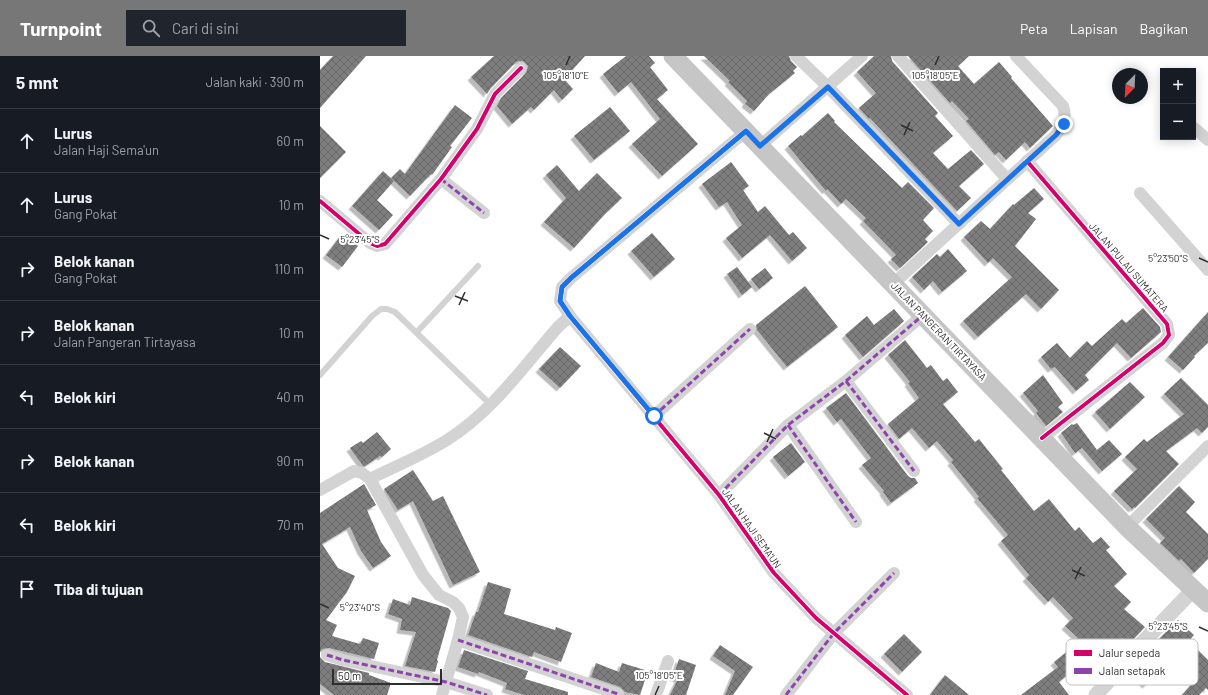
<!DOCTYPE html>
<html lang="id">
<head>
<meta charset="utf-8">
<style>
	body { margin:0; font-family:Barlow,sans-serif; background:#20242c; color:#f1f3f6 }
	.controls { position:absolute; right:12px; top:12px; display:grid; overflow:hidden; border-radius:0px; box-shadow:0 2px 10px #0003 }
	.controls button { width:36px; height:36px; display:grid; place-items:center; padding:0; border:0; border-bottom:1px solid #363941; background:#171b24; color:#f1f3f6; font:20px sans-serif }
	.compass { position:absolute; left:792px; top:12px; width:36px; height:36px; border-radius:50%; background:#171b24; box-shadow:0 2px 10px #0003; rotate:204deg }
	.scale { position:absolute; left:12px; bottom:10px; width:110px; box-sizing:border-box; padding-left:4px; border:2px solid #2e2e2e; border-top:0; font-size:11px; line-height:14px; white-space:nowrap; color:#2e2e2e; -webkit-text-stroke:3px #fff; paint-order:stroke }
	.stop { position:absolute; width:12px; height:12px; margin:-9px; border:3px solid #1a73e8; border-radius:50%; background:#fff }
	.stop.end { background:#1a73e8; border-color:#fff; box-shadow:0 1px 4px #0008 }
	.list { margin:0; padding:0; list-style:none }
	h2 { display:flex; justify-content:space-between; align-items:center; height:52px; margin:0; padding:0 16px; font-size:17px }
	h2 small { font-size:13px; font-weight:400; color:#9ea1a6 }
	.list li { display:grid; grid-template-columns:26px 1fr auto; gap:12px; align-items:center; box-sizing:border-box; height:64px; padding:0 16px; border-top:1px solid #363941 }
	.list b { display:block; font-size:15px; white-space:nowrap }
	.list p { margin:0; font-size:13px; white-space:nowrap; color:#9ea1a6 }
	.list em { font-size:13px; font-style:normal; color:#9ea1a6 }
	.icon { flex:none; width:22px; height:22px; fill:none; stroke:currentColor; stroke-width:2; stroke-linecap:round; stroke-linejoin:round }
	.map { position:relative; flex:none; width:888px; height:639px; overflow:hidden }
	header { display:flex; align-items:center; gap:24px; box-sizing:border-box; height:56px; padding:0 20px; background:#777; color:#fff }
	header strong { font-size:19px }
	nav { display:flex; gap:22px; margin-inline-start:auto; font-size:14px }
	.search { width:280px; height:36px; background:#20242c; display:flex; align-items:center; gap:10px; box-sizing:border-box; padding:0 14px; border-radius:0px; color:#9ea1a6; font-size:15px }
	main { display:flex }
	aside { flex:1; background:#171b24 }
	.map>svg:first-child { display:block }
</style>
</head>
<body>
<header>
<strong>Turnpoint</strong>
<div class="search"><svg class="icon" aria-label="search" viewBox="0 0 24 24"><circle cx="10" cy="10" r="6"/><path d="M15 15l6 6"/></svg>Cari di sini</div>
<nav><a>Peta</a><a>Lapisan</a><a>Bagikan</a></nav>
</header>
<main>
<aside>
<h2>5 mnt<small>Jalan kaki · 390 m</small></h2>
<ul class="list">
<li><svg class="icon" aria-label="ahead" viewBox="0 0 24 24"><path d="M12 20V5M6 11l6-6 6 6"/></svg><div><b>Lurus</b><p>Jalan Haji Sema'un</p></div><em>60 m</em></li>
<li><svg class="icon" aria-label="ahead" viewBox="0 0 24 24"><path d="M12 20V5M6 11l6-6 6 6"/></svg><div><b>Lurus</b><p>Gang Pokat</p></div><em>10 m</em></li>
<li><svg class="icon" aria-label="right" viewBox="0 0 24 24"><path d="M7 20v-9h11M14 6l5 5-5 5"/></svg><div><b>Belok kanan</b><p>Gang Pokat</p></div><em>110 m</em></li>
<li><svg class="icon" aria-label="right" viewBox="0 0 24 24"><path d="M7 20v-9h11M14 6l5 5-5 5"/></svg><div><b>Belok kanan</b><p>Jalan Pangeran Tirtayasa</p></div><em>10 m</em></li>
<li><svg class="icon" aria-label="left" viewBox="0 0 24 24"><path d="M17 20v-9H6M10 6l-5 5 5 5"/></svg><div><b>Belok kiri</b></div><em>40 m</em></li>
<li><svg class="icon" aria-label="right" viewBox="0 0 24 24"><path d="M7 20v-9h11M14 6l5 5-5 5"/></svg><div><b>Belok kanan</b></div><em>90 m</em></li>
<li><svg class="icon" aria-label="left" viewBox="0 0 24 24"><path d="M17 20v-9H6M10 6l-5 5 5 5"/></svg><div><b>Belok kiri</b></div><em>70 m</em></li>
<li><svg class="icon" aria-label="arrive" viewBox="0 0 24 24"><path d="M6 21V4h12l-3 4 3 4H6"/></svg><div><b>Tiba di tujuan</b></div></li>
</ul>
</aside>
<div class="map">
<svg width="888" height="639" viewBox="0 0 888 639">
	<defs>
		<pattern id="building-cross-hatch" width="8" height="8" patternUnits="userSpaceOnUse"><rect width="8" height="8" fill="#7e7e7e"/><path d="M0 0l8 8M0 8l8-8" fill="none" stroke="#686868"/></pattern>
		<filter id="shadow"><feDropShadow dx="-3.5" dy="3.5" stdDeviation="0" flood-color="#0004"/></filter>
	</defs>
	<rect width="100%" height="100%" fill="#fff"/>
	<g fill="url(#building-cross-hatch)" filter="url(#shadow)">
		<polygon points="13,0 46,0 0,52 0,14"/>
		<polygon points="174,0 265,0 244,23 253,33 242,44 234,34 214,54 211,51 192,68 177,50 181,42 206,17 208,10 203,5 199,5 196,6 170,33 167,38 151,21"/>
		<polygon points="306,0 329,0 335,7 330,11 348,34 337,43 378,88 342,120 312,88 340,63 311,26 298,37 283,18"/>
		<polygon points="384,0 469,0 471,5 477,11 473,15 475,17 449,38 434,55 425,48 427,45 408,26 410,25"/>
		<polygon points="554,0 571,0 572,5 618,57 615,60 633,80 613,97 628,113 651,94 664,108 639,130 651,142 637,155 550,62 549,63 539,52 556,37 537,16"/>
		<polygon points="588,0 649,0 638,10 654,28 679,6 692,21 691,22 733,70 710,92 705,86 686,104 679,96 675,99 646,65 649,63 632,45 630,47"/>
		<polygon points="135,49 152,62 130,90 132,91 112,119 111,118 90,140 71,122 80,113 85,118"/>
		<polygon points="290,51 310,75 274,104 254,80"/>
		<polygon points="508,57 515,65 514,66 582,132 588,126 614,152 603,164 613,175 605,183 608,186 580,212 571,203 576,199 543,165 546,162 526,143 521,148 507,133 506,135 468,90 481,79 482,80"/>
		<polygon points="0,70 26,96 0,122"/>
		<polygon points="411,106 429,130 423,134 438,156 445,150 469,179 473,176 487,192 472,205 450,179 422,202 406,182 422,169 407,146 399,151 382,128"/>
		<polygon points="237,109 259,135 277,117 302,142 285,158 254,192 224,166 246,142 226,119"/>
		<polygon points="63,115 74,125 57,144 73,159 59,174 32,150"/>
		<polygon points="714,132 724,143 708,157 716,163 695,190 739,234 721,253 706,238 658,281 643,265 692,221 673,202 668,207 644,181 661,165 670,173 693,148 694,149"/>
		<polygon points="332,177 355,203 334,221 311,195"/>
		<polygon points="22,178 38,190 22,211 6,199"/>
		<polygon points="628,193 647,215 622,236 613,225 604,234 592,221 617,198 620,201"/>
		<polygon points="417,211 432,231 422,239 407,218"/>
		<polygon points="445,212 453,222 439,233 431,223"/>
		<polygon points="485,230 518,271 467,311 437,274 436,269"/>
		<polygon points="823,252 840,271 841,276 811,302 797,287 765,319 769,324 756,335 735,311 731,313 721,301 737,287 750,302 767,285 772,290 802,263 806,267"/>
		<polygon points="574,253 584,265 543,301 525,279 547,260 554,269"/>
		<polygon points="888,256 888,287 874,300 875,301 863,314 848,301"/>
		<polygon points="585,284 607,312 611,309 623,325 627,322 638,336 623,348 655,386 659,383 683,413 681,414 714,455 729,443 755,475 759,471 773,487 781,481 790,491 786,494 807,518 794,530 811,546 804,553 825,571 809,588 802,582 789,596 781,590 765,607 764,605 739,626 749,639 701,639 738,611 734,606 750,593 749,592 758,582 745,570 753,562 733,541 728,546 706,522 709,519 681,485 688,479 657,442 659,441 631,406 633,404 617,385 609,392 592,372 579,383 568,368 599,342 588,327 590,326 568,299"/>
		<polygon points="240,291 261,310 240,332 219,313"/>
		<polygon points="723,319 743,347 738,351 743,356 726,370 716,357 718,355 703,337"/>
		<polygon points="861,322 888,349 888,371 882,377 877,372 846,395 859,408 815,452 814,451 812,453 794,435 817,413 805,401 824,383 827,386 864,358 844,338"/>
		<polygon points="810,326 825,341 790,373 775,356"/>
		<polygon points="526,337 588,420 591,422 595,422 598,427 571,447 563,436 564,435 542,409 551,402 521,363 517,366 506,352"/>
		<polygon points="757,367 777,394 789,384 802,398 782,415 762,392 755,397 741,377 752,368 753,369"/>
		<polygon points="57,376 71,393 62,401 60,400 45,410 43,410 30,392 41,385 43,387"/>
		<polygon points="471,387 485,406 468,420 453,401"/>
		<polygon points="93,414 113,445 123,440 160,516 133,529 93,445 78,454 64,433"/>
		<polygon points="44,428 56,449 47,454 61,486 71,500 53,512 41,495 30,471 2,488 18,512 35,520 27,536 6,564 17,569 12,580 40,588 43,582 59,587 54,603 9,592 2,593 0,596 0,457"/>
		<polygon points="859,430 875,446 866,456 888,478 888,503 874,517 861,503 859,505 840,487 845,482 826,463"/>
		<polygon points="168,526 191,533 184,558 235,574 236,571 252,577 241,606 214,596 212,601 148,579 156,556 158,556"/>
		<polygon points="92,541 128,552 131,555 117,604 118,605 115,616 85,610 96,576 80,574 82,563 68,558 73,543 90,549"/>
		<polygon points="858,564 874,579 869,585 888,604 888,634 886,632 879,639 862,639 877,622 854,600 826,629 810,614 829,593"/>
		<polygon points="584,578 602,596 582,616 564,598"/>
		<polygon points="400,589 433,611 413,639 405,639 415,615 393,600"/>
		<polygon points="144,594 208,615 205,623 248,636 248,639 204,639 185,633 187,627 159,616 158,618 138,611"/>
		<polygon points="0,601 5,606 49,617 49,619 71,627 67,639 14,639 0,628"/>
		<polygon points="359,603 376,609 366,639 350,639 358,623 353,621"/>
		<polygon points="276,607 299,616 302,607 328,615 320,639 305,636 300,631 271,621"/>
		<polygon points="625,619 649,639 610,639"/>
	</g>
	<g fill="none" stroke-linecap="round" stroke-linejoin="round">
		<g stroke="#d3d3d3" stroke-width="6">
			<polyline points="97,276 158,210"/>
			<polyline points="0,319 52,260 61,253 67,253 75,256 171,349"/>
		</g>
		<g stroke="#d3d3d3" stroke-width="12">
			<polyline points="476,0 508,31 639,168"/>
			<polyline points="578,0 687,123"/>
			<polyline points="873,71 888,84"/>
			<polyline points="426,75 251,222 242,231 240,245 250,260 399,439 454,517 496,562 587,639"/>
			<polyline points="440,90 542,0"/>
			<polyline points="707,105 847,268 849,279 843,287 722,382"/>
			<polyline points="121,123 164,157"/>
			<polyline points="820,137 888,214"/>
			<polyline points="0,145 50,187 57,190 65,188 121,123 157,73 175,38 201,12"/>
			<path d="M573 228 736 79C743 69 747 62 743 50L696 0"/>
			<polyline points="526,325 594,415"/>
			<polyline points="334,360 430,273"/>
			<polyline points="468,369 536,466"/>
			<path d="M50 423C76 410 103 399 127 384 172 356 204 310 238 271L250 260"/>
			<polyline points="50,423 103,519 119,539 133,546 139,552 143,561 138,584 122,639"/>
			<polyline points="0,434 34,415 42,417 50,423"/>
			<polyline points="399,439 468,369 526,325 603,259"/>
			<polyline points="807,471 888,390"/>
			<polyline points="138,584 298,638"/>
			<polyline points="7,599 23,604 126,626 167,639"/>
			<polyline points="336,639 348,605"/>
			<polyline points="466,639 514,577 574,517"/>
		</g>
		<polyline stroke="#d3d3d3" stroke-width="15" points="776,639 822,587 873,534"/>
		<polyline stroke="#c6c6c6" stroke-width="19" points="353,0 807,471 888,547"/>
		<g stroke="#8e44ad" stroke-width="3" stroke-dasharray="6 3" stroke-linecap="butt">
			<polyline points="121,123 164,157"/>
			<polyline points="526,325 594,415"/>
			<polyline points="334,360 430,273"/>
			<polyline points="468,369 536,466"/>
			<polyline points="399,439 468,369 526,325 603,259"/>
			<polyline points="138,584 298,638"/>
			<polyline points="7,599 23,604 126,626 167,639"/>
			<polyline points="466,639 514,577 574,517"/>
		</g>
		<g stroke="#fff" stroke-width="6">
			<g id="cycleway">
				<polyline points="426,75 251,222 242,231 240,245 250,260 399,439 454,517 496,562 587,639"/>
				<polyline points="707,105 847,268 849,279 843,287 722,382"/>
				<polyline points="0,145 50,187 57,190 65,188 121,123 157,73 175,38 201,12"/>
			</g>
		</g>
		<use href="#cycleway" stroke="#d6006c" stroke-width="4"/>
	</g>
	<g fill="none" stroke-linecap="round" stroke-linejoin="round">
		<polyline stroke="#1a73e8" stroke-width="5" points="334,360 250,260 240,245 242,231 251,222 426,75 440,90 508,31 639,168 736,79 744,68"/>
	</g>
	<path fill="none" stroke="#2e2e2e" stroke-width="1.5" d="M246 9 250 0M615 9 619 0M581 69 593 75M584 79 590 66M0 179 9 183M879 202 888 206M135 240 148 245M139 249 145 236M444 377 456 383M447 386 453 373M752 514 765 520M755 523 761 511M0 548 9 552M879 571 888 575M335 639 339 630"/>
	<g text-anchor="middle" dominant-baseline="central" stroke-width="4" stroke-linejoin="round" paint-order="stroke">
		<g font-size="10" fill="#2e2e2e" stroke="#fff">
			<text transform="translate(809 211) rotate(49)">JALAN PULAU SUMATERA</text>
			<text transform="translate(619 275) rotate(46)">JALAN PANGERAN TIRTAYASA</text>
			<text transform="translate(432 472) rotate(55)">JALAN HAJI SEMA'UN</text>
		</g>
	</g>
	<rect x="746" y="583" width="132" height="46" rx="6" fill="#fff" stroke="#c0c0c0" stroke-width="1"/>
	<rect x="754" y="594" width="18" height="6" fill="#d6006c"/>
	<rect x="754" y="612" width="18" height="6" fill="#8e44ad"/>
	<g font-size="11" fill="#2e2e2e">
		<text x="779" y="601">Jalur sepeda</text>
		<text x="779" y="619">Jalan setapak</text>
	</g>
	<g font-size="10" text-anchor="middle" fill="#2e2e2e" stroke="#fff" stroke-width="4" stroke-linejoin="round" paint-order="stroke">
		<text x="246" y="23">105°18'10"E</text>
		<text x="615" y="23">105°18'05"E</text>
		<text x="40" y="187">5°23'45"S</text>
		<text x="848" y="206">5°23'50"S</text>
		<text x="40" y="555">5°23'40"S</text>
		<text x="848" y="574">5°23'45"S</text>
		<text x="339" y="623">105°18'05"E</text>
	</g>
</svg>
<div class="controls">
<button>+</button>
<button>−</button>
</div>
<svg class="compass" viewBox="-18 -18 36 36"><path d="M0-13l5 13h-10z" fill="#e53935"/><path d="M0 13l5-13h-10z" fill="#9ea1a6"/></svg>
<div class="scale">50 m</div>
<div class="stop" style="left:334px;top:360px"></div>
<div class="stop end" style="left:744px;top:68px"></div>
</div>
</main>
</body>
</html>
